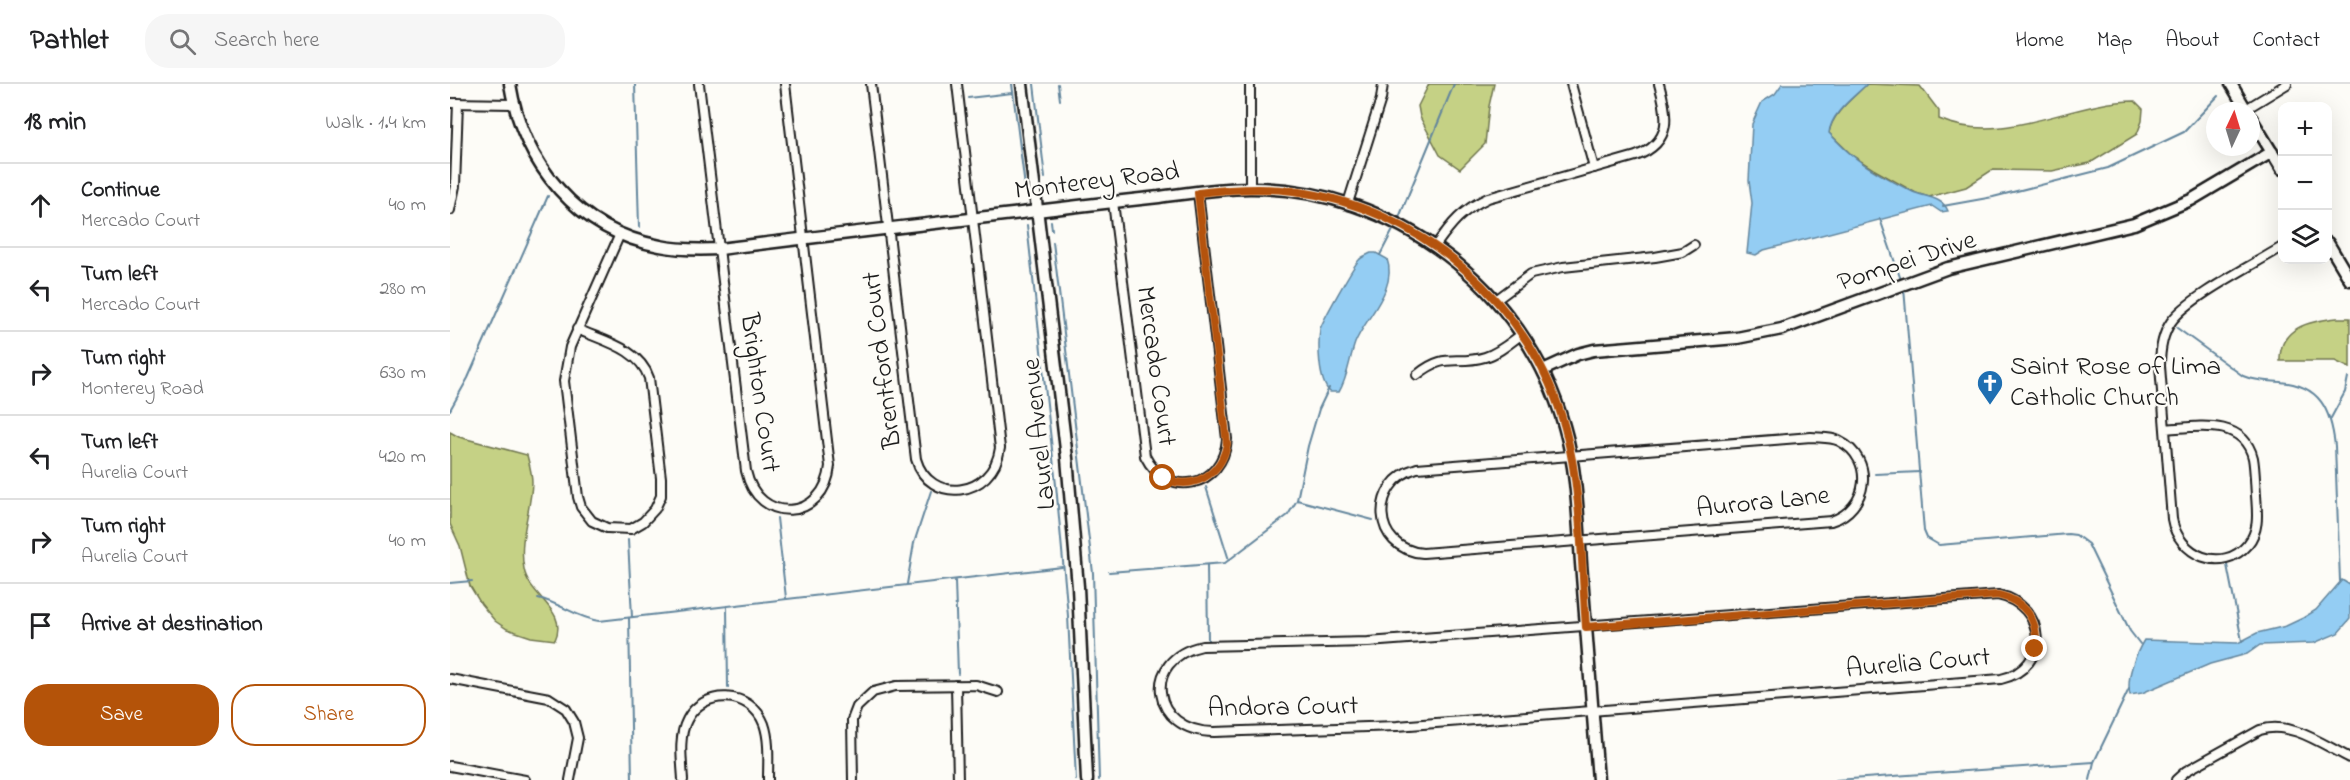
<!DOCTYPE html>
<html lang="en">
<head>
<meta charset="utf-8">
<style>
	body { margin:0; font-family:"Indie Flower",sans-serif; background:#f6f6f6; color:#202124 }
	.controls { position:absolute; right:18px; top:18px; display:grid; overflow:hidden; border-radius:12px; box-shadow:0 6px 24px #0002 }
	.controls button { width:54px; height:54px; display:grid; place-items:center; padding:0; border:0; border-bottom:2px solid #e0e0e0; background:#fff; color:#202124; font:30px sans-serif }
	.compass { position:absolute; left:1756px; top:18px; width:54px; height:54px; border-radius:50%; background:#fff; box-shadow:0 6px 24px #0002; rotate:4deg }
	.stop { position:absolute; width:18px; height:18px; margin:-14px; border:4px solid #b45309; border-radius:50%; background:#fff }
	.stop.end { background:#b45309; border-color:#fff; box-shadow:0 2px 6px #0008 }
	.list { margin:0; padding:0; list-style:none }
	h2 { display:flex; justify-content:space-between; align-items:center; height:78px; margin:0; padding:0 24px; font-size:26px }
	h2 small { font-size:20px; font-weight:400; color:#757577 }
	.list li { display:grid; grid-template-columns:39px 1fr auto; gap:18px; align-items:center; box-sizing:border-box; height:84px; padding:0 24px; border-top:2px solid #e0e0e0 }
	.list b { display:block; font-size:22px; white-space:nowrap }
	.list p { margin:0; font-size:20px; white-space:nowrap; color:#757577 }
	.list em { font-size:20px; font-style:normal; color:#757577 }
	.actions { display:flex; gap:12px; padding:18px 24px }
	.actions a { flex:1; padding:14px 0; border:2px solid #b45309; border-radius:24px; text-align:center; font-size:21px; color:#b45309 }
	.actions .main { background:#b45309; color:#fff }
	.icon { flex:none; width:33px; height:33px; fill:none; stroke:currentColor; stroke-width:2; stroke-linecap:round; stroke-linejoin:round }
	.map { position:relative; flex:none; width:1900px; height:696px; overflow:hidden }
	header { display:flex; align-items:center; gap:36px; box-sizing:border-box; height:84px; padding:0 30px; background:#fff; border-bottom:2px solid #e0e0e0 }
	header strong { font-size:28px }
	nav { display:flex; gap:33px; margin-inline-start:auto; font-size:21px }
	.search { width:420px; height:54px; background:#f6f6f6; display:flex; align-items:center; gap:15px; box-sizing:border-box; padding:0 21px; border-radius:24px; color:#757577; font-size:22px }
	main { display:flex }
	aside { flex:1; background:#fff }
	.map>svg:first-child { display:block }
</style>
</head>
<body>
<header>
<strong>Pathlet</strong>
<div class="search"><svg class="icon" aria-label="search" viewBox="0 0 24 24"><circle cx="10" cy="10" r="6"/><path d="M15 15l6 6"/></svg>Search here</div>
<nav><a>Home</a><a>Map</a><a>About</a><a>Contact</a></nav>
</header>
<main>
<aside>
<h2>18 min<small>Walk · 1.4 km</small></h2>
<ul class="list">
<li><svg class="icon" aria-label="ahead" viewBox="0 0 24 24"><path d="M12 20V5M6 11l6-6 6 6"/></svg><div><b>Continue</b><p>Mercado Court</p></div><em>40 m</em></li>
<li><svg class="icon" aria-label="left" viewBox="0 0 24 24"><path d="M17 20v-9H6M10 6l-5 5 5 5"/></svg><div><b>Turn left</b><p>Mercado Court</p></div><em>280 m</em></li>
<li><svg class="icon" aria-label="right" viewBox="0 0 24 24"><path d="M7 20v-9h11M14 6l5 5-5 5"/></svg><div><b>Turn right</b><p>Monterey Road</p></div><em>630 m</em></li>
<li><svg class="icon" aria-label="left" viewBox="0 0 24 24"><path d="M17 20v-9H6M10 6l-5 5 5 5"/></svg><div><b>Turn left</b><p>Aurelia Court</p></div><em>420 m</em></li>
<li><svg class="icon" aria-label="right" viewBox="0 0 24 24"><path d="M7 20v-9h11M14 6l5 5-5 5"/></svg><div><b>Turn right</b><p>Aurelia Court</p></div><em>40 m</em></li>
<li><svg class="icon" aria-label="arrive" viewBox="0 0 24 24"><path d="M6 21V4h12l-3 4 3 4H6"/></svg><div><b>Arrive at destination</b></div></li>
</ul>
<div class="actions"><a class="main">Save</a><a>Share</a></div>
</aside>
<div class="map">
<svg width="1900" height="696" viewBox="0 0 1900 696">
	<rect width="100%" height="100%" fill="#fdfcf7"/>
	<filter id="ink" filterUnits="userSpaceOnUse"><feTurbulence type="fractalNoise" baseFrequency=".0167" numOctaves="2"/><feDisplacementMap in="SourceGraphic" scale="12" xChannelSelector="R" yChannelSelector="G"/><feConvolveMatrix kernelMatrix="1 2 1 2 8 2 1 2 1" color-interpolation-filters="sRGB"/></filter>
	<g filter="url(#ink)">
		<g fill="#c5d185" stroke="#707650" stroke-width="1.5">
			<polygon points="979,0 1044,0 1039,22 1035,60 1010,85 990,71 970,33 968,22"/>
			<path d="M1417 0 1470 2 1489 27V35C1554 63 1621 17 1685 17L1693 25 1692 37 1687 50 1640 79 1602 87 1542 86 1516 103 1479 113 1466 109 1423 85 1403 72 1379 49C1382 29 1403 14 1417 0Z"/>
			<path d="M1887 234H1900V284L1885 277H1830C1829 243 1860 237 1887 234Z"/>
			<path d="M0 348 9 353 77 371C79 379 82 389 82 398 81 428 68 455 74 485 79 513 119 526 105 556L81 553 57 545 45 537 31 520 20 502 10 462 0 440Z"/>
		</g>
		<g fill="#94cdf3" stroke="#64869d" stroke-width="1.5">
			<path d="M1332 0H1417C1403 14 1381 29 1379 49 1387 57 1394 65 1403 72 1420 86 1443 98 1463 108 1474 113 1493 113 1498 127L1491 128 1482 122 1314 166 1306 171 1297 169 1302 119 1299 97 1302 40 1312 18 1325 10Z"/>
			<path d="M921 169H926L937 175C948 205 915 234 905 259 899 276 898 293 889 308H880C868 297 868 261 870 245 872 238 903 182 909 176 911 173 917 171 921 169Z"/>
			<path d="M1892 496 1900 501V535L1888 549 1864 559 1810 561 1797 570 1760 580 1692 609 1680 611C1676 594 1685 571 1694 556L1788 559 1807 549 1836 542 1853 534 1866 526Z"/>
		</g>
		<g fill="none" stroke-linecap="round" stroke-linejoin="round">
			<g stroke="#64869d" stroke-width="2">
				<polyline points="185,0 189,143"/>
				<polyline points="562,0 575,103"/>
				<polyline points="584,0 595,94"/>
				<polyline points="608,0 610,16"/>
				<polyline points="518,14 562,9"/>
				<polyline points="1493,122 1543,113 1658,84 1734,48 1768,12"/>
				<polyline points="1430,135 1451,196"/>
				<polyline points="948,136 1004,0"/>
				<polyline points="601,137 602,146"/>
				<polyline points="577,141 606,401 618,532 626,696"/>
				<polyline points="603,158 643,489 649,696"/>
				<polyline points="930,171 944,144"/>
				<polyline points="1454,204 1474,447 1477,454 1489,461 1618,450 1626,451 1638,460 1680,547 1690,560"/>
				<path d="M1727 244 1793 292C1805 297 1817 297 1830 298 1870 301 1881 326 1885 362L1890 497"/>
				<polyline points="0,326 18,294 98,112"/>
				<polyline points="1881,334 1895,308 1898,293"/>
				<polyline points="1425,390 1470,388"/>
				<polyline points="756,403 779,476"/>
				<polyline points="847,416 923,436"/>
				<polyline points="327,434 336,514"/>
				<polyline points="178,456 182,533"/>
				<polyline points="757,481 758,557"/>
				<polyline points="1777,481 1792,557"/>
				<polyline points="659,488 775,479 838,431 847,416 858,362 869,325 879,304"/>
				<polyline points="505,497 508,590"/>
				<polyline points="0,499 22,497"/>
				<polyline points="457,500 464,459 481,407"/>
				<path d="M88 514C110 519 127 534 149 537L612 483"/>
				<polyline points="277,523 278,604"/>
				<polyline points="179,534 182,696"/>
				<polyline points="1386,696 1644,678"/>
				<polyline points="1640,696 1644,678 1679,605"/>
			</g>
			<g stroke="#1c1c1c" stroke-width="12">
				<g id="street">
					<path d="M249 0 296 387C308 442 375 437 380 382L335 0"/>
					<path d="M421 0 466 375C479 421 543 414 550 364L507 0"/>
					<polyline points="800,0 800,104"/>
					<polyline points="1121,0 1144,84"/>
					<polyline points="0,19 63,20"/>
					<polyline points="1796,25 1837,0"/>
					<path d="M663 118 695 372C717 416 773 404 777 355L748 109"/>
					<polyline points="898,119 931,15 933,0"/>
					<polyline points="0,126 5,102 8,19"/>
					<path d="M986 161C1001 140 1013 125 1038 114L1186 72C1223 58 1218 31 1209 0"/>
					<polyline points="1046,216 1081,190 1113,183 1205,173 1233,168 1244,161"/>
					<path d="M127 245C153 257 189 264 199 294L211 394V412L205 425 193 438 181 445 157 444 142 437 131 423 128 413 114 297 120 263 170 150"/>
					<path d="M967 291C996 267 1005 282 1035 273 1049 269 1061 258 1072 250"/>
					<path d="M1715 345C1746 343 1793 333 1803 374 1805 385 1805 399 1806 411 1807 428 1810 445 1798 460 1772 491 1728 471 1722 435L1710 282C1710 266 1712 251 1721 238 1738 213 1805 180 1832 163"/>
					<path d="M1361 353C1371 354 1381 353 1389 357 1426 375 1418 426 1381 437L973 469C921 465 919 398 967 384Z"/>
					<path d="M1548 511C1597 521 1601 584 1551 595L947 642 764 648C701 648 690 575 752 562L918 558Z"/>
					<polyline points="0,595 99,614 116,625 124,638 128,654 120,696"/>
					<polyline points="506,601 508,696"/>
					<polyline points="0,682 75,696"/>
					<path d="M233 696C232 677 228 653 237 636 253 604 301 606 314 640 320 657 318 678 318 696"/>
					<polyline points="403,696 402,636 407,623 423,608 446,602 526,601 548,608"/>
					<path d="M1726 696 1736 687 1810 646C1841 636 1873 661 1900 674"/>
				</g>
			</g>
			<g stroke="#1c1c1c" stroke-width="15">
				<g id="secondary">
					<path d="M60 0C73 80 128 147 210 162 229 166 249 166 270 165 370 152 470 141 571 129 617 123 663 118 709 113 739 109 770 104 800 104 944 104 1075 203 1114 342 1127 386 1128 433 1131 479 1137 551 1142 624 1148 696"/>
					<polyline points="572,0 617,374 628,503 637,696"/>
					<polyline points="1781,0 1797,27"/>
					<polyline points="1801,34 1832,85"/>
					<polyline points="1878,159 1900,196"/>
					<polyline points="1093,286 1128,270 1144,266 1287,254 1332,245 1498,184 1684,140 1741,116 1822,68"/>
				</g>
			</g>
			<use href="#street" stroke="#fdfcf7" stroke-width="8"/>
			<use href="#secondary" stroke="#fdfcf7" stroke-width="10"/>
		</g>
	</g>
	<g fill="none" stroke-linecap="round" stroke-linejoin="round" filter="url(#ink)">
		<path stroke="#b45309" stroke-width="8" d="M713 394C742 407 771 392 777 360L748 109C780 105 811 103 843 107 970 123 1082 220 1115 344 1132 408 1131 477 1136 543L1548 511C1575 517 1590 537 1585 565"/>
	</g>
	<defs>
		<g id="church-pin" transform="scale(1.35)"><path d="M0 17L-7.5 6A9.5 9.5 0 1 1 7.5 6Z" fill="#1f6fb2" stroke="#fdfcf7"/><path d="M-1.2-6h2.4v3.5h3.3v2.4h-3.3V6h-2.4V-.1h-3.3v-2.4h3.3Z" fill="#fff"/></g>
	</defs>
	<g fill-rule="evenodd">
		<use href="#church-pin" x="1540" y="299"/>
	</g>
	<g text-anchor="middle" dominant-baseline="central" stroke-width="4.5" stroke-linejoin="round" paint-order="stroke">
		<g font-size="27" fill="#1c1c1c" stroke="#fdfcf7">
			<text transform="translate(647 98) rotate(-7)">Monterey Road</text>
			<text transform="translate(1457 178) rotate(-18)">Pompei Drive</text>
			<text transform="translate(433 276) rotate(-97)">Brentford Court</text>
			<text transform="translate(705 282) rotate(82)">Mercado Court</text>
			<text transform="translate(309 309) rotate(82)">Brighton Court</text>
			<text transform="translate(590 350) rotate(-96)">Laurel Avenue</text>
			<text transform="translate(1313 419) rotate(-6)">Aurora Lane</text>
			<text transform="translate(1468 580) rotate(-5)">Aurelia Court</text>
			<text transform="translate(833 624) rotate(-1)">Andora Court</text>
		</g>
		<g font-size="27" fill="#1c1c1c" stroke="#fdfcf7" text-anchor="start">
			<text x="1560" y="283">Saint Rose of Lima<tspan x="1560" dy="31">Catholic Church</tspan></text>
		</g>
	</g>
</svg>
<div class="controls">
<button>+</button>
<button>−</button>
<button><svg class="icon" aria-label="layers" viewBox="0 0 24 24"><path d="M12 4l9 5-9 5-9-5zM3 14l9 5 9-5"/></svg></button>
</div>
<svg class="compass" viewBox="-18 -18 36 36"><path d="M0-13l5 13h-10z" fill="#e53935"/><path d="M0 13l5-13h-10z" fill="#757577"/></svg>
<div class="stop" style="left:713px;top:394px"></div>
<div class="stop end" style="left:1585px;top:565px"></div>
</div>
</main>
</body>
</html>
